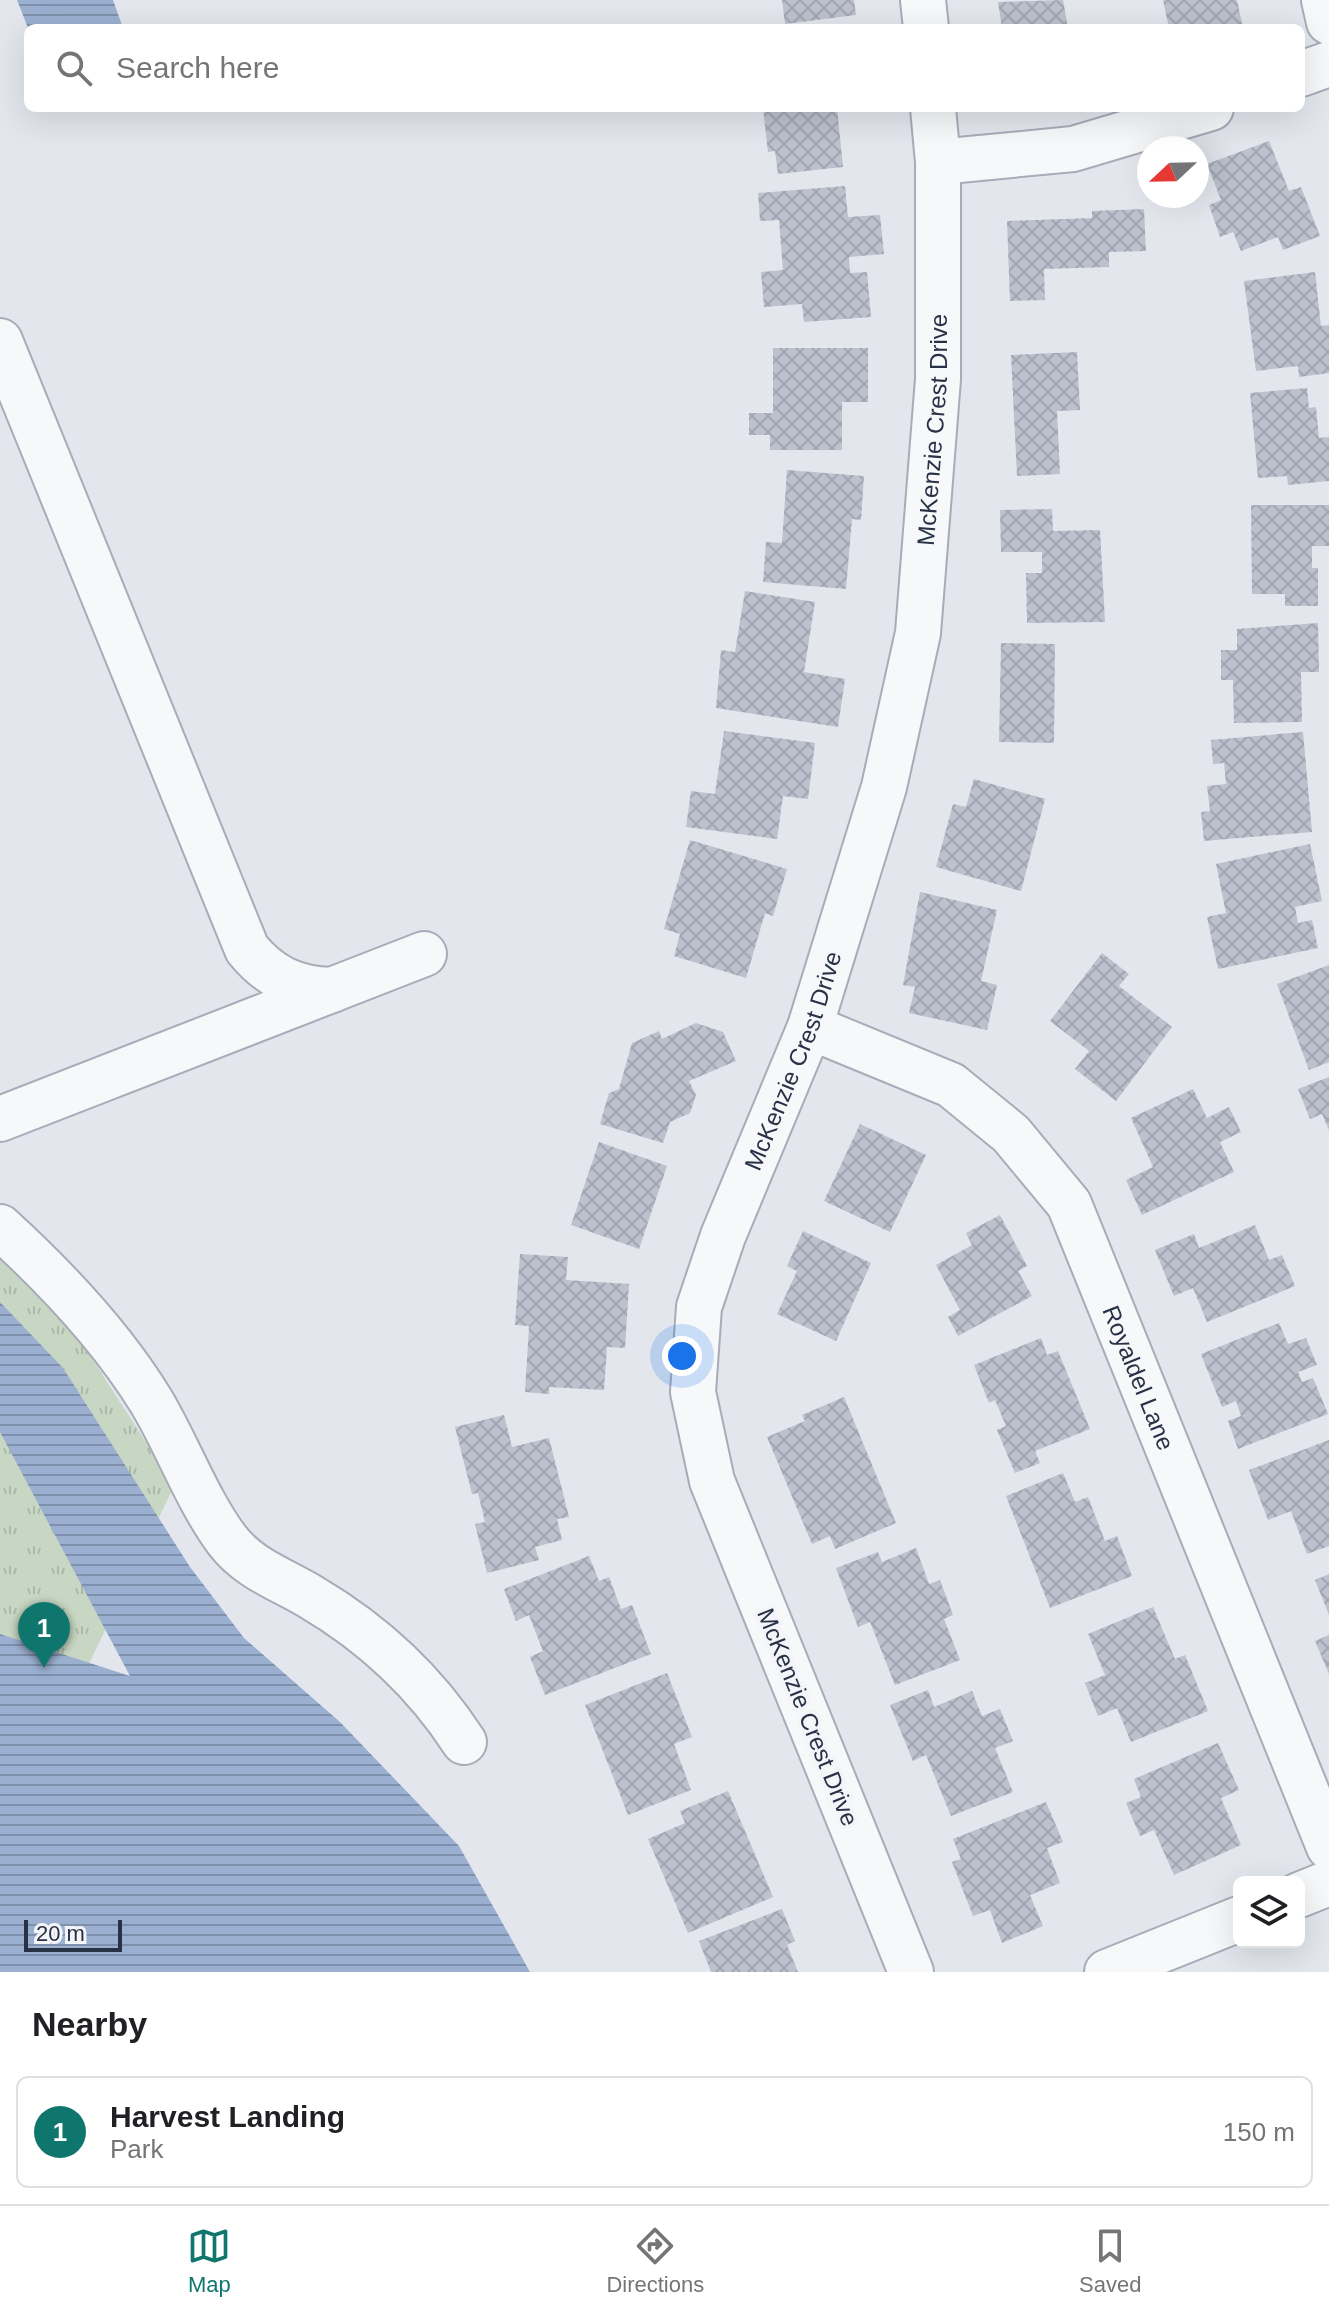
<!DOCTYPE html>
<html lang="en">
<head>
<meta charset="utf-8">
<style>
	body { margin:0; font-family:Helvetica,sans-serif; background:#f6f6f6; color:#202124 }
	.controls { position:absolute; right:24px; bottom:24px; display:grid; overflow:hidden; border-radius:12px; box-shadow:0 8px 32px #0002 }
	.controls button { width:72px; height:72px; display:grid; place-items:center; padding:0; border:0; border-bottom:2px solid #e0e0e0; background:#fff; color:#202124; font:40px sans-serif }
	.compass { position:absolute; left:1137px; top:136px; width:72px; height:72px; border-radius:50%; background:#fff; box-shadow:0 8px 32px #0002; rotate:248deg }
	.scale { position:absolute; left:24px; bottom:20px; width:98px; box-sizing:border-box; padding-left:8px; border:4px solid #293147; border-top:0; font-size:22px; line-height:28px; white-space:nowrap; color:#293147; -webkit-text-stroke:6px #f4f5f9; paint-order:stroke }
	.you { position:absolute; left:682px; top:1356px; width:28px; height:28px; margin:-20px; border:6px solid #fff; border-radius:50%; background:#1a73e8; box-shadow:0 0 0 12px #1a73e833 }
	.badge { display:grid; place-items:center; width:52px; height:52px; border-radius:50%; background:#0f766e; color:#fff; font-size:26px; font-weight:700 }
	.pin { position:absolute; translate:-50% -66px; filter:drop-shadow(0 2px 4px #0008) }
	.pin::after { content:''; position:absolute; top:42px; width:28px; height:24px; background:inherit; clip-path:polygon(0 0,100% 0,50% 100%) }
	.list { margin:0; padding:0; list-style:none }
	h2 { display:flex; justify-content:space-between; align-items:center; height:104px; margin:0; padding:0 32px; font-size:34px }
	h2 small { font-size:26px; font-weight:400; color:#757577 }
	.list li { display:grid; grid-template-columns:52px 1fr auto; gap:24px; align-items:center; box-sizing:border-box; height:112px; margin:0 16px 16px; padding:0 16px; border:2px solid #e0e0e0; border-radius:12px }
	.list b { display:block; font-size:30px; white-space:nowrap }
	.list p { margin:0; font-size:26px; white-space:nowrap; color:#757577 }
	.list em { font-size:26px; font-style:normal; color:#757577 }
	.icon { flex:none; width:44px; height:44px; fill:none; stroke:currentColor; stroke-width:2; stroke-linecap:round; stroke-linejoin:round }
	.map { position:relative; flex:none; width:1329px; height:1972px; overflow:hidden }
	.search { position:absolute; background:#fff; box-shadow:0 8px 32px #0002; left:24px; right:24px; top:24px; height:88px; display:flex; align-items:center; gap:20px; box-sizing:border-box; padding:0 28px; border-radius:12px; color:#757577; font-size:30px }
	.sheet { height:232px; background:#fff }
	nav { display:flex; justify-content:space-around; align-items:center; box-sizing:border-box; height:112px; border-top:2px solid #e0e0e0; background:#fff; font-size:22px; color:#757577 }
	nav a { display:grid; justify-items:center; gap:4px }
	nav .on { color:#0f766e }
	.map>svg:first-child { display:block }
</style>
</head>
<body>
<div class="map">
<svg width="1329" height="1972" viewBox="0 0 1329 1972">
	<defs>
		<pattern id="park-tufts" width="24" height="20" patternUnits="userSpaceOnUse" patternTransform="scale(2)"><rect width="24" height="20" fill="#c7d7c3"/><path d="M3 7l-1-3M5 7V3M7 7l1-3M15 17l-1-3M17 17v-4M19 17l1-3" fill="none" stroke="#abb9a9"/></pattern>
		<pattern id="water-rules" width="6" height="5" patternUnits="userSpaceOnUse" patternTransform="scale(2)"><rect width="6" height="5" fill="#9bb0d0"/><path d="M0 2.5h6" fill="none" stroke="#7e90ab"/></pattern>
		<pattern id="building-cross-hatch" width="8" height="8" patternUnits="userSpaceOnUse" patternTransform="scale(2)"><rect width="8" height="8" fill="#bdc1cd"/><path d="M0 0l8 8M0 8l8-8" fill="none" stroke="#a2a6b1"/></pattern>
	</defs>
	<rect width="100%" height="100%" fill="#e3e6ed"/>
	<polygon fill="url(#park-tufts)" points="0,1235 32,1265 174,1486 0,1850"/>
	<g fill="url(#water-rules)">
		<polygon points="17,0 113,0 123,28 28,28"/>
		<polygon points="0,1302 63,1368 190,1567 244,1638 340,1722 459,1846 530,1972 0,1972 0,1634 130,1676 0,1432"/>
	</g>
	<g fill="url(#building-cross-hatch)">
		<polygon points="782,0 854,0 856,15 785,24"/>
		<polygon points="1063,0 1068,28 1002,28 998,2"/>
		<polygon points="1163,0 1237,0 1243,28 1169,28"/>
		<polygon points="763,108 837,108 843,167 778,174 775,151 768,152"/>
		<polygon points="1269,141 1289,191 1301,187 1320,236 1283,250 1278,237 1241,251 1233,232 1220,237 1209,205 1221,200 1207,164"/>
		<polygon points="845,186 848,217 880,215 884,254 849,257 850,273 867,272 871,317 804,322 802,304 764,307 761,272 783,270 779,220 760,221 758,193"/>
		<polygon points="1144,209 1146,251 1109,252 1109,267 1044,269 1045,300 1010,301 1007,221 1092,218 1092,211"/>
		<polygon points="1315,272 1321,326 1329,325 1329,373 1299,377 1298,366 1256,371 1244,281"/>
		<polygon points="773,348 868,348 868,402 842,402 842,450 770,450 770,435 749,435 749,413 773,413"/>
		<polygon points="1077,352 1080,410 1057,411 1060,474 1017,476 1011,355"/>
		<polygon points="1307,388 1309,408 1316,407 1319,438 1329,437 1329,481 1288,485 1287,476 1258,478 1250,393"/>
		<polygon points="787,470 864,476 861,520 852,519 846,589 763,582 766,542 782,543"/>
		<polygon points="1251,505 1329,505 1329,546 1312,546 1312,568 1318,568 1318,606 1285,606 1285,594 1252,594"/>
		<polygon points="1052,509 1053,531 1100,530 1105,622 1027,623 1026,573 1042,573 1042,552 1001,552 1000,510"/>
		<polygon points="745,591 815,602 804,672 845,679 838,727 716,708 721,650 735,652"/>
		<polygon points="1318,623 1319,672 1301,672 1302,722 1234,723 1233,680 1221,680 1221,650 1237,650 1237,629"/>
		<polygon points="1001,643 1055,644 1054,743 999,742"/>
		<polygon points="724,731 815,743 808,799 783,796 777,839 686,827 691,791 715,794"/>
		<polygon points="1303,732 1312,832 1204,841 1201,812 1210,811 1207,786 1226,784 1224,763 1213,764 1211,740"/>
		<polygon points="974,779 1045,799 1021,891 936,867 953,804 966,807"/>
		<polygon points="690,840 787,869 773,916 765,913 746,978 674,956 680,934 664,929"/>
		<polygon points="1310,844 1322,901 1295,907 1298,923 1312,920 1318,948 1218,969 1207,917 1226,913 1216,864"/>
		<polygon points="920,892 997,910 981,981 997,985 987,1030 909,1013 915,987 903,985"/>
		<polygon points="1102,953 1129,974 1119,986 1172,1027 1116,1101 1075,1069 1089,1051 1050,1021"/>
		<polygon points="1329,965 1329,1062 1309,1070 1277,984"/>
		<polygon points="696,1023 723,1032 736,1061 689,1081 696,1095 690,1113 670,1122 663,1143 600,1124 609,1093 619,1089 632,1043 659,1031 662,1039"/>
		<polygon points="1329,1077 1329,1130 1322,1114 1310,1119 1298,1089"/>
		<polygon points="1193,1089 1207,1118 1229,1107 1241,1132 1220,1142 1234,1172 1142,1215 1126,1180 1153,1167 1131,1118"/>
		<polygon points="860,1124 926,1155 890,1232 824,1201"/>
		<polygon points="599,1142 667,1166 639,1249 571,1225"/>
		<polygon points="1000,1215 1027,1266 1018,1271 1032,1296 958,1336 948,1317 960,1310 936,1265 972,1245 966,1233"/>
		<polygon points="1255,1225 1269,1260 1282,1255 1295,1286 1207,1322 1193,1288 1174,1296 1155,1250 1194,1234 1199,1248"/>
		<polygon points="803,1231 871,1263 836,1341 777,1314 797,1271 787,1266"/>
		<polygon points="520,1254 568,1257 566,1280 629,1284 625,1348 607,1347 604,1390 549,1387 549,1394 525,1392 529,1326 515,1325"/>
		<polygon points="1279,1323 1288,1344 1306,1338 1317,1365 1298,1372 1302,1382 1313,1378 1328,1414 1238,1449 1228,1421 1241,1416 1236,1401 1222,1407 1201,1354"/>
		<polygon points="1041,1338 1047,1355 1058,1351 1090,1429 1035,1451 1040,1463 1015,1473 997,1430 1006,1426 995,1400 989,1403 974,1365"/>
		<polygon points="844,1397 896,1523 835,1549 830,1536 812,1544 767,1437 805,1421 802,1415"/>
		<polygon points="504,1415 512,1447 549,1438 569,1517 557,1519 562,1540 535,1547 539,1560 487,1573 475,1524 485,1522 478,1493 472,1494 455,1427"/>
		<polygon points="1329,1440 1329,1546 1307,1554 1291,1511 1268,1520 1249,1470"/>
		<polygon points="1063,1473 1075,1502 1088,1497 1105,1541 1117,1536 1132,1576 1050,1608 1006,1496"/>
		<polygon points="916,1548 929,1584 940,1580 953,1615 944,1619 960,1660 895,1685 870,1622 858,1627 836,1568 878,1552 882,1562"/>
		<polygon points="589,1556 599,1581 609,1577 621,1609 632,1605 651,1654 545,1695 530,1657 543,1651 529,1615 516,1621 504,1589"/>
		<polygon points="1329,1574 1329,1615 1315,1580"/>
		<polygon points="1153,1607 1175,1659 1185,1655 1208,1711 1131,1742 1117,1708 1098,1716 1085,1683 1105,1675 1088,1634"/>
		<polygon points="1329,1635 1329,1674 1315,1641"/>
		<polygon points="667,1673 692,1737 674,1744 691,1790 628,1815 585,1705"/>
		<polygon points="928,1690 934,1707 972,1691 982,1716 1000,1709 1013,1741 995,1748 1013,1792 951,1816 926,1755 913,1761 890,1705"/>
		<polygon points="1218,1743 1239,1790 1221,1798 1241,1845 1174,1875 1154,1830 1140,1836 1126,1803 1141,1797 1134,1779"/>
		<polygon points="728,1791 773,1897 688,1933 648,1839 685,1823 680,1811"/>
		<polygon points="1046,1802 1063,1842 1047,1848 1060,1883 1030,1895 1043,1926 1002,1943 990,1910 973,1916 952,1862 961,1859 953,1839"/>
		<polygon points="782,1909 795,1941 787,1945 798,1972 711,1972 699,1941"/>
	</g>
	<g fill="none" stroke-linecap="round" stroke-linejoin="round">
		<g stroke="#a7acb8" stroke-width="48">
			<g id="minor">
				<polyline points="923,0 926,28"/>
				<polyline points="1324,0 1329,22"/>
				<polyline points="1301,74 1329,64"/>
				<polyline points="938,162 1073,149 1211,108"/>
				<path d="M0 341 247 949C270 977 295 989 332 990"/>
				<path id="s1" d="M810 1027 951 1085 1011 1134 1069 1204 1329 1847"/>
				<polyline points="0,1119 424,954"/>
				<path d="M0 1227C56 1278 111 1336 151 1401 177 1444 197 1500 227 1540 249 1569 281 1579 311 1597 372 1633 425 1682 464 1742"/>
				<polyline points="1299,1895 1329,1883"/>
				<path id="s2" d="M911 1972 712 1481 693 1392 699 1307 723 1236 810 1027 884 787 918 633 938 379V162L933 108"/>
				<polyline points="1107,1972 1239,1919"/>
			</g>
		</g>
		<use href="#minor" stroke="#f7f8fa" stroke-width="44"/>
	</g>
	<g text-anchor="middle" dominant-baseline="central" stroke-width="8" stroke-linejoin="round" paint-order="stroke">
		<g font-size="24" fill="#293147" stroke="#f4f5f9">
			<text stroke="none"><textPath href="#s2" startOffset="1620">McKenzie Crest Drive</textPath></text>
			<text stroke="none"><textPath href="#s2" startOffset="970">McKenzie Crest Drive</textPath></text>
			<text stroke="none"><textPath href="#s1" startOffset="508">Royaldel Lane</textPath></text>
			<text transform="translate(808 1717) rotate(68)">McKenzie Crest Drive</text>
		</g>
	</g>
</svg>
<div class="controls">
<button><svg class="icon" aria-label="layers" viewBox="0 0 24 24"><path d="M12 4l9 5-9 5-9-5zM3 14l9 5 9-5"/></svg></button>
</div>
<svg class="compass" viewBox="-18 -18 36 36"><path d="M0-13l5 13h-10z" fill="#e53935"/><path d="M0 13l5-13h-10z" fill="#757577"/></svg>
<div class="scale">20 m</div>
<div class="you"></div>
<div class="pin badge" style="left:44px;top:1668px">1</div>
<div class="search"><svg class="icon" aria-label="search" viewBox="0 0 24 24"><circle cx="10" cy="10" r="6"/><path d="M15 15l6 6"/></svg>Search here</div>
</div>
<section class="sheet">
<h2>Nearby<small></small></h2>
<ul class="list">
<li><span class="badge">1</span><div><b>Harvest Landing</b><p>Park</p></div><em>150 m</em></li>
</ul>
</section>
<nav>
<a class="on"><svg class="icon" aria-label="map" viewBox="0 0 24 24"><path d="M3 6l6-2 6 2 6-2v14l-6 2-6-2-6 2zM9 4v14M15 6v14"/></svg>Map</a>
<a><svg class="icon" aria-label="directions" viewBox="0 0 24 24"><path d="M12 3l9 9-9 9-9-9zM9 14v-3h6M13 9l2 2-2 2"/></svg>Directions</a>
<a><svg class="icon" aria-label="saved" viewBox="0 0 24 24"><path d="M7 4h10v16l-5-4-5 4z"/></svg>Saved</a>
</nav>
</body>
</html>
